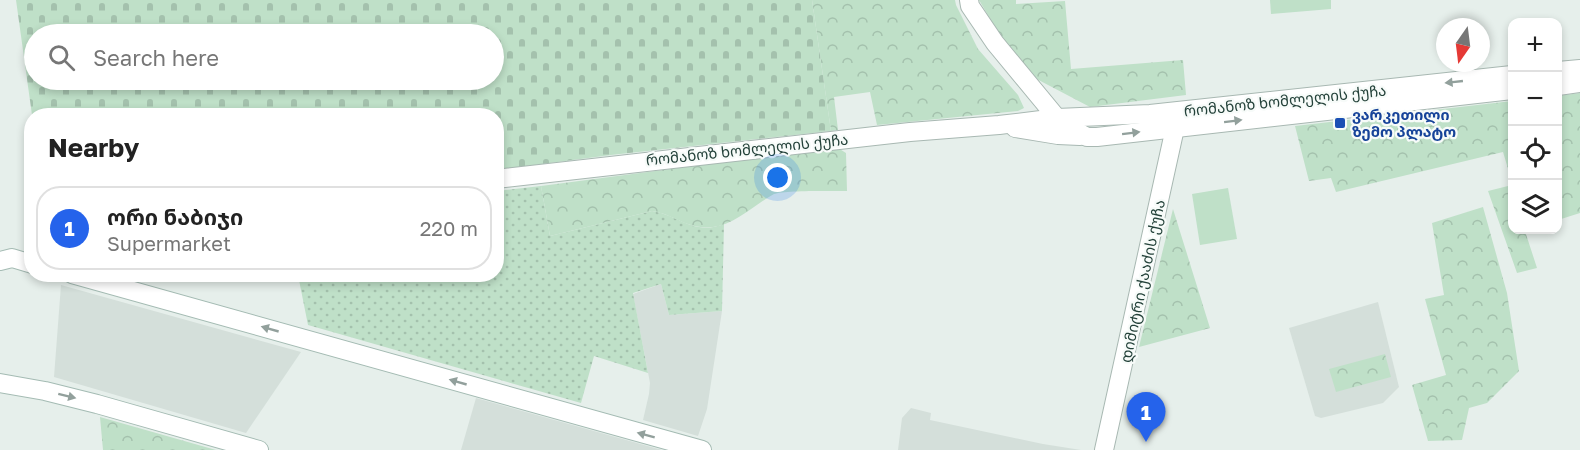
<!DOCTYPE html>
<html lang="en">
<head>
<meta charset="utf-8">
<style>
	body { margin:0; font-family:"Golos Text","Noto Sans Georgian",sans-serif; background:#f6f6f6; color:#222 }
	.controls { position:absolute; right:18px; top:18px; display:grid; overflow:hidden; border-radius:12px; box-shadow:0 3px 9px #0003 }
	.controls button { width:54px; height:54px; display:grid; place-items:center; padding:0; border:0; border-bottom:2px solid #e0e0e0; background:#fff; color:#222; font:30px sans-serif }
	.compass { position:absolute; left:1436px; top:18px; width:54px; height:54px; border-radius:50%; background:#fff; box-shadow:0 3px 9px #0003; rotate:194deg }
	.you { position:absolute; left:778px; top:178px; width:21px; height:21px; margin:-15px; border:4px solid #fff; border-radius:50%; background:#1a73e8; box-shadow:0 0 0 9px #1a73e833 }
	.badge { display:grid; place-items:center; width:39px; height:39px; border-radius:50%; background:#2563eb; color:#fff; font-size:20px; font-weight:700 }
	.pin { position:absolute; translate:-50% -50px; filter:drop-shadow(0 2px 3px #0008) }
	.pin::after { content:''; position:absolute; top:32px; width:21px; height:18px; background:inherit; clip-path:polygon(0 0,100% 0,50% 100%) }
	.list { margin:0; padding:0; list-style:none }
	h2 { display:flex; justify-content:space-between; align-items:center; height:78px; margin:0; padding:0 24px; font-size:26px }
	h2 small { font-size:20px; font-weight:400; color:#767676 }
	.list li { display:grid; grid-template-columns:39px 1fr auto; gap:18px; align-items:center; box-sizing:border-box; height:84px; margin:0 12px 12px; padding:0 12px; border:2px solid #e0e0e0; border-radius:24px }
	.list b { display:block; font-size:22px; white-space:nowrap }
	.list p { margin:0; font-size:20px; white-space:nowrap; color:#767676 }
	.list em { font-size:20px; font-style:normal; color:#767676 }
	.icon { flex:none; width:33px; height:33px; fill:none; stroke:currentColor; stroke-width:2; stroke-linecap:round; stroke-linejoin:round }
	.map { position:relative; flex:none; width:1580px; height:450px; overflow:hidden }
	.search { position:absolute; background:#fff; box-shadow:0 3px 9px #0003; left:24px; top:24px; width:480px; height:66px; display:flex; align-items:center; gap:15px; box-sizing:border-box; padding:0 21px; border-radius:33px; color:#767676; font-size:22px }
	.panel { position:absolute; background:#fff; box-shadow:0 3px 9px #0003; left:24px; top:108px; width:480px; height:174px; border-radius:24px }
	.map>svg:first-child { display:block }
</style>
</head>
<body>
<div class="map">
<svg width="1580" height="450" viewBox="0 0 1580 450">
	<defs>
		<pattern id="grass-dots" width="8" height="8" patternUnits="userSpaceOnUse" patternTransform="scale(1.5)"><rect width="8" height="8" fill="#bfe0c8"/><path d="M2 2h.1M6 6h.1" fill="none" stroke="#a4c1ad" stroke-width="1.8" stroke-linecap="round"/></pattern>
		<pattern id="forest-crowns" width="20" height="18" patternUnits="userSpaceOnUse" patternTransform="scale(1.5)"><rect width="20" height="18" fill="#bfe0c8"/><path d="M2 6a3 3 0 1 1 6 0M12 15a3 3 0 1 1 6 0" fill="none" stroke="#a4c1ad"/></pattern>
		<pattern id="cemetery-stones" width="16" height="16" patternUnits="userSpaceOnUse" patternTransform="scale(1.5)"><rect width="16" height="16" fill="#bfe0c8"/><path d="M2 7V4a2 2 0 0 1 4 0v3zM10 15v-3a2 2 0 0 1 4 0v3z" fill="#a4c1ad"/></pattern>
	</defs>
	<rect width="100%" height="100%" fill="#e6efeb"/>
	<g fill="#d4dfda">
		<polygon points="661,284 669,315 722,311 707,409 698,436 643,420 649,394 650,383 633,294"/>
		<polygon points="61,285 301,352 246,433 54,377"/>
		<polygon points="1378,302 1399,387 1383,403 1321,418 1315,416 1289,328"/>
		<polygon points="476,398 662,450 461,450"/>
		<polygon points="911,408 931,413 930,420 1043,444 1081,450 898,450 902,418"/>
	</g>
	<path fill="url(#grass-dots)" d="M541 186 550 236 652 211C679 215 694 236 724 224L722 311 669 315 661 284 633 293 648 373 594 356 581 403 308 325 298 275 496 274 497 191Z"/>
	<g fill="url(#forest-crowns)">
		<polygon points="812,0 955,0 956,5 978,49 1018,95 1024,108 1018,111 877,125 870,92 834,97 838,130 831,131"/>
		<polygon points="979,0 1016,0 1016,4 1065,1 1071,69 1183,60 1186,95 1090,107 1029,75 1011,54"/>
		<polygon points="1580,93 1580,213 1558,220 1558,96"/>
		<polygon points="1512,101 1512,182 1503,152 1336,192 1331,178 1309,181 1295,126"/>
		<path d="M830 148H838L846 153 847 191C833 191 784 190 774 194 755 204 735 225 713 227 687 230 676 215 652 211L550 236 541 186Z"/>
		<polygon points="1512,185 1512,230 1527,230 1525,231 1537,268 1517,273 1488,191"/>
		<polygon points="1483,207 1507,293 1519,371 1487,403 1469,408 1462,440 1428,441 1412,385 1446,375 1425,299 1444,295 1432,223"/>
		<polygon points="1173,209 1210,328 1139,347"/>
		<polygon points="1385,354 1391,377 1336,392 1329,369"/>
		<polygon points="100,417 216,450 103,450"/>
	</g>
	<path fill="url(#cemetery-stones)" fill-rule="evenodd" d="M16 0H812L831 131 611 155 497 170 496 116 32 115ZM34 34H494V80H34Z"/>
	<g fill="#bfe0c8">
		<polygon points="1270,0 1331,0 1331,9 1271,14"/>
		<polygon points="1228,188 1237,239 1200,245 1192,194"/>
	</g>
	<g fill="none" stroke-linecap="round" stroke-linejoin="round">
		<g stroke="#a8b8b2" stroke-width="20">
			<g id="tertiary">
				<polyline points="969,0 970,6 995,43 1057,118 1074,130 1087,137 1097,137 1512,90"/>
				<polyline points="1558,71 1580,69"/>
				<polyline points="1558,86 1580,83"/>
				<polyline points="1015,128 1058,135 1080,136"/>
				<polyline points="496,179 910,132 999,125 1057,118 1150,114 1512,75"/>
				<polyline points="1104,450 1175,128 1174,118"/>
			</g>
		</g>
		<g stroke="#a4bbb3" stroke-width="20">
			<g id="secondary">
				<polyline points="0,261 12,258 32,264"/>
				<polyline points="72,274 702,450"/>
				<polyline points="0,383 45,391 97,404 259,450"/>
			</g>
		</g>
		<use href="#tertiary" stroke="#fff" stroke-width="18"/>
		<use href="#secondary" stroke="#fff" stroke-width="18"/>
	</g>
	<defs><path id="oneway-solid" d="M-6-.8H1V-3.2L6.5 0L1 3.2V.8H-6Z" transform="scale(1.5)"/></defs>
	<g fill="#92a09c">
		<use href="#oneway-solid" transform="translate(1454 82) rotate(174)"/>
		<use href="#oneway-solid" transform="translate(1233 121) rotate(-7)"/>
		<use href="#oneway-solid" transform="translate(1131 133) rotate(-7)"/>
		<use href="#oneway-solid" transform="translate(270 329) rotate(-164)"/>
		<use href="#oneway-solid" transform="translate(458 382) rotate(-164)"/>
		<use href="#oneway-solid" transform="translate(67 396) rotate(14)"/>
		<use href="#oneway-solid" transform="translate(646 435) rotate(-165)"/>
	</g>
	<rect fill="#1a4fb4" stroke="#f7fbf9" stroke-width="2" x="1334" y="117" width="12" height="12" rx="3"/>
	<g text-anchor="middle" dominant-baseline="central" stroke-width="4.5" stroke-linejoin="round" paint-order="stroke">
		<g font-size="15" fill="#24423a" stroke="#f7fbf9">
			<text transform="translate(1285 100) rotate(-6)">რომანოზ ხომლელის ქუჩა</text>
			<text transform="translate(747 149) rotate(-6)">რომანოზ ხომლელის ქუჩა</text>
			<text transform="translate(1142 281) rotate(-78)">დიმიტრი ქააძის ქუჩა</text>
		</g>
		<g font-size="15" font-weight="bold" fill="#164399" stroke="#f7fbf9" text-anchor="start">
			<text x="1352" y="114">ვარკეთილი<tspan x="1352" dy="17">ზემო პლატო</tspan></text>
		</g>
	</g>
</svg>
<div class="controls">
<button>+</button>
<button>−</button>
<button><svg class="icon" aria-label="locate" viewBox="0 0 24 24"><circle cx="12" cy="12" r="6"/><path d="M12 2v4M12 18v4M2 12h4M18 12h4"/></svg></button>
<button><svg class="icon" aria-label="layers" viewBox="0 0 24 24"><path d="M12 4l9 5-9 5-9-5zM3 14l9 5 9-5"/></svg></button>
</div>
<svg class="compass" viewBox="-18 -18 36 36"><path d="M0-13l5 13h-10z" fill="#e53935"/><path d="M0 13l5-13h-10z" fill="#767676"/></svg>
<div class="you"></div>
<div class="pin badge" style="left:1146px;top:442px">1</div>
<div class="search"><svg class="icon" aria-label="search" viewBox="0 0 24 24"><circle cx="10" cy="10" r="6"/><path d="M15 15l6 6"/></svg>Search here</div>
<section class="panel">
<h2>Nearby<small></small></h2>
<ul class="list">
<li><span class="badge">1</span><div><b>ორი ნაბიჯი</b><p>Supermarket</p></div><em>220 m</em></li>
</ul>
</section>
</div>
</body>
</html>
